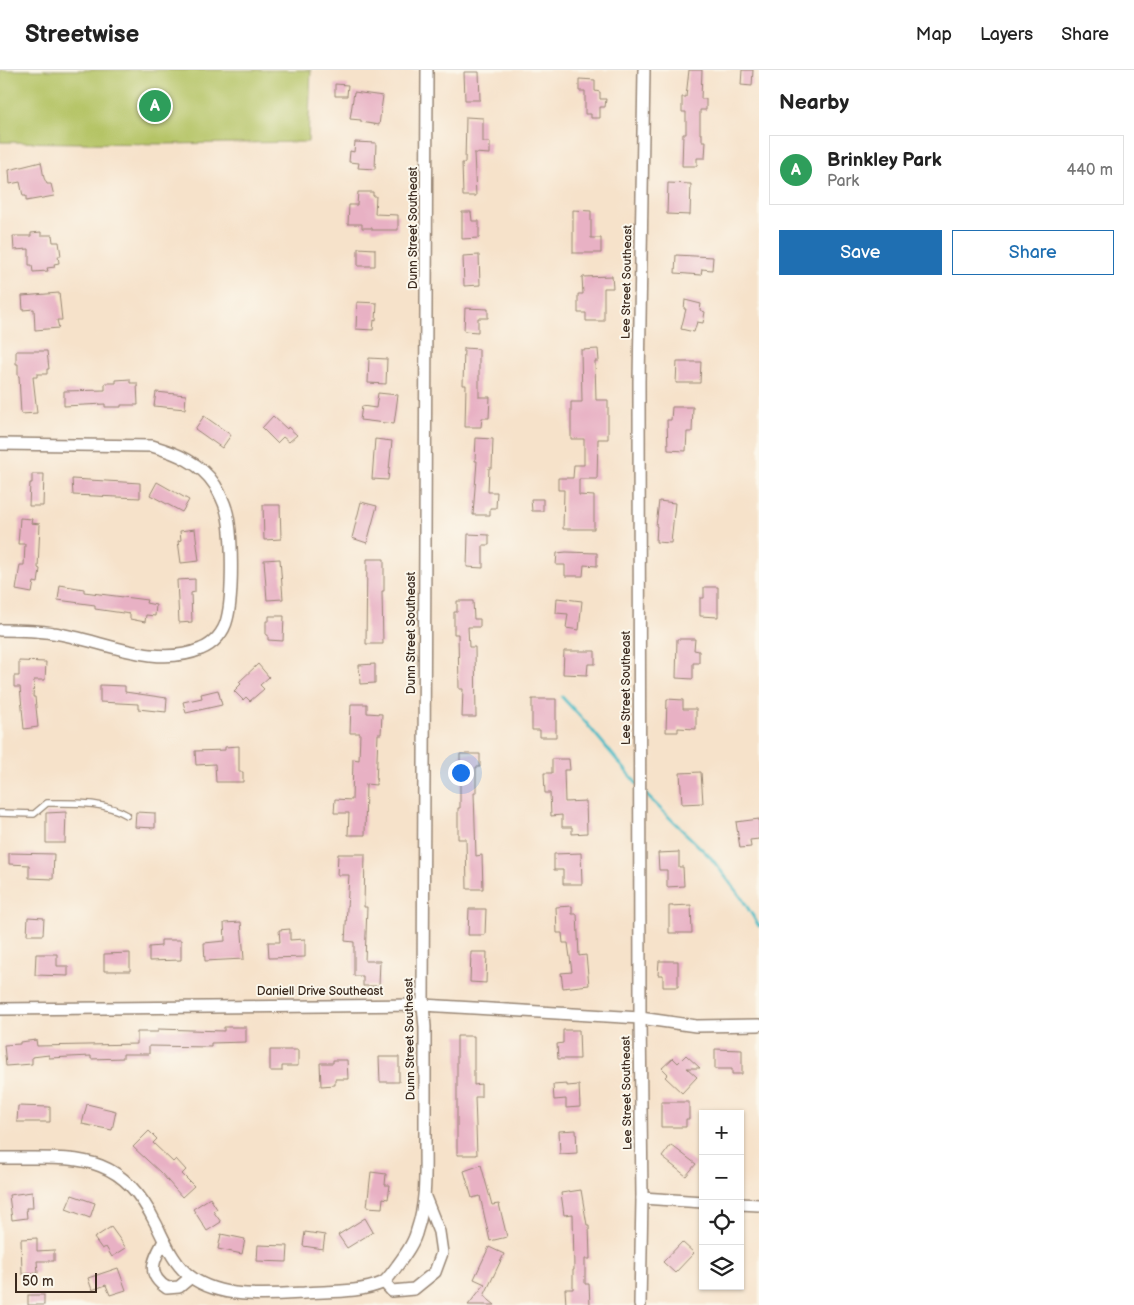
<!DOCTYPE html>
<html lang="en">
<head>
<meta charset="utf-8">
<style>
	body { margin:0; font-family:"Balsamiq Sans",sans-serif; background:#f6f6f6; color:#222 }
	.controls { position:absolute; right:15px; bottom:15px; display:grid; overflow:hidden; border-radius:0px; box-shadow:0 1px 4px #0004 }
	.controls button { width:45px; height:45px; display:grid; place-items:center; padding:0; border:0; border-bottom:1px solid #e0e0e0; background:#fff; color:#222; font:25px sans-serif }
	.scale { position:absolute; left:15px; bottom:12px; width:82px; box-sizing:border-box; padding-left:5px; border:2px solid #3b2a1e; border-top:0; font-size:14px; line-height:18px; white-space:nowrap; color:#3b2a1e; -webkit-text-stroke:4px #fbf7ec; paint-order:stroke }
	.you { position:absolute; left:460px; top:702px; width:18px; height:18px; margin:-12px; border:4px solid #fff; border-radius:50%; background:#1a73e8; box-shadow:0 0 0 8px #1a73e833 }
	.badge { display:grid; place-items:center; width:32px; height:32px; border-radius:50%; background:#1f6fb2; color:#fff; font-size:16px; font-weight:700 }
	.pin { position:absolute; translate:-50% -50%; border:2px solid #fff; box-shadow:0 1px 5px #0006 }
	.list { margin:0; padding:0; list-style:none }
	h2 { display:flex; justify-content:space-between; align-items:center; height:65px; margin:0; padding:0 20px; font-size:21px }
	h2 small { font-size:16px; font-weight:400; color:#767676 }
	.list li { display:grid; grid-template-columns:32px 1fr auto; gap:15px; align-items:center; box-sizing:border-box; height:70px; margin:0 10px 10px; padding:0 10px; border:1px solid #e0e0e0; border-radius:0px }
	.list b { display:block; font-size:19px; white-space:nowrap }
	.list p { margin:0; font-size:16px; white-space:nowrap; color:#767676 }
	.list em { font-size:16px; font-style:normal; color:#767676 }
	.actions { display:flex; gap:10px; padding:15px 20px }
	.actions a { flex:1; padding:11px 0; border:1px solid #1f6fb2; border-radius:0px; text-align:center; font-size:18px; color:#1f6fb2 }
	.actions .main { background:#1f6fb2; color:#fff }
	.icon { flex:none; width:28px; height:28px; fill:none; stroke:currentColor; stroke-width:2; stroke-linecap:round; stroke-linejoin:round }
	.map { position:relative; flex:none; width:759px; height:1235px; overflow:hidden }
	header { display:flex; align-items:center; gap:30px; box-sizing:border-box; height:70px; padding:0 25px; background:#fff; border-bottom:1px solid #e0e0e0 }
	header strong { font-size:24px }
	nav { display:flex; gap:28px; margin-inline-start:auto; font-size:18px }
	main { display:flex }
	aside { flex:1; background:#fff }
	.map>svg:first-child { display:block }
</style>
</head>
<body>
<header>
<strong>Streetwise</strong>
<nav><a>Map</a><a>Layers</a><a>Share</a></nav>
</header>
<main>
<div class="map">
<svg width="759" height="1235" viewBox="0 0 759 1235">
	<rect width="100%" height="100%" fill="#fbf7ec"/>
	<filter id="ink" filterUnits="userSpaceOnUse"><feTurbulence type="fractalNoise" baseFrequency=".02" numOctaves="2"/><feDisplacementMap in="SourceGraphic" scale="10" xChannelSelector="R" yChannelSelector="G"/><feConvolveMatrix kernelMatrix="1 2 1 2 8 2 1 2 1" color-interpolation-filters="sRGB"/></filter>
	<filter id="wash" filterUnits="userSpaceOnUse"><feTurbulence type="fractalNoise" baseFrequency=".0096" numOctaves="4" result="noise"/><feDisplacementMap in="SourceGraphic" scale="20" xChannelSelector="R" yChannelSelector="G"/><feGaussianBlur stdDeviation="1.12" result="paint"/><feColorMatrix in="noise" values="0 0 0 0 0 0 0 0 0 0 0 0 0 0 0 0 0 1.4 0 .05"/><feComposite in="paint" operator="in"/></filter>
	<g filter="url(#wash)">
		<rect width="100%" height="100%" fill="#f6e2ca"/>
		<polygon fill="#b5c466" stroke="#787742" points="0,0 311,0 308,72 164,74 0,72"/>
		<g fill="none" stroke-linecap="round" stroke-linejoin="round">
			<g stroke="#4ebcc6" stroke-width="3">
				<polyline points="562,627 587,654 637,714"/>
				<polyline points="642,721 711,788 741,827 759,856"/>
			</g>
		</g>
		<g id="blocks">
			<g fill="#e8b1c4">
				<polygon points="689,0 702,0 701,29 706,29 706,40 700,40 700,64 702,64 702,71 706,71 705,88 697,88 697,96 682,96 683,64 686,64 686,42 682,42 682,27 686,27"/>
				<polygon points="742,0 753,0 752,16 741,15"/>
				<polygon points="464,2 479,2 480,30 465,30"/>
				<polygon points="579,9 595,10 595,21 600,22 600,29 606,29 605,37 600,37 600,48 591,48 591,44 585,44 585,21 579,21"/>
				<polygon points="335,14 348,15 347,26 335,26"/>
				<polygon points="354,22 383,26 379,55 361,52 361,50 350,49"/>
				<polygon points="466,47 483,48 483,72 490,72 490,84 474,83 476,126 463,126 462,93 465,93"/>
				<polygon points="355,72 376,73 375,99 358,98 359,93 349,92 350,81 354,82"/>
				<polygon points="41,92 44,108 47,114 51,114 54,126 26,131 26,126 23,126 20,112 10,114 9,100"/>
				<polygon points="668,113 691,114 690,145 667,144"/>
				<polygon points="358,122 373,122 373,126 376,126 375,144 398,145 398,160 372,160 372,158 362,158 362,154 348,154 349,135 357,135"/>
				<polygon points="573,140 591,141 591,168 601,168 601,183 573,183"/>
				<polygon points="462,142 471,142 472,151 479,151 479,168 462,169"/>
				<polygon points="41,162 41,165 52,165 53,172 59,172 61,186 58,186 59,193 54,194 55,197 47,198 48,201 33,202 32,195 29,195 29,179 14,180 13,166 31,166 31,163"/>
				<polygon points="358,178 375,179 375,196 358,196"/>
				<polygon points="479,185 480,215 464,216 463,186"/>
				<polygon points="676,185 713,187 712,200 702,199 701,205 675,203"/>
				<polygon points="612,206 613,218 604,218 604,251 586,251 586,243 578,243 578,224 583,224 582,207"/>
				<polygon points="59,223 62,250 57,250 59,258 35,260 34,239 23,240 22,226"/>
				<polygon points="685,230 701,234 700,240 705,242 703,253 697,252 694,262 681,259 686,239 684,239"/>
				<polygon points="357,232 377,233 376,251 374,250 373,260 356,259"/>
				<polygon points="465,238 488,239 488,248 478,248 478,262 464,261"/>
				<polygon points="464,278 479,279 479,327 490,327 489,348 482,348 481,357 465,357 466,315 463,315"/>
				<polygon points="598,279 599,291 595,291 596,330 608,330 608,369 598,369 597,409 579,409 579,425 594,426 594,459 563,459 564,420 558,420 558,408 573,408 574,395 584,395 584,369 571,369 571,332 582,332 581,280"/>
				<polygon points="16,281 47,281 49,299 47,299 47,304 37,304 37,307 33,307 37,343 21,344 19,306 18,306 18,294 16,294"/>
				<polygon points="369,288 387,289 386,314 368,313"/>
				<polygon points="677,292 701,292 700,313 676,313"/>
				<polygon points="130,309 130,313 137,313 138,335 121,335 121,337 105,337 105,334 64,336 64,321 105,320 105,313 116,313 116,310"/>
				<polygon points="156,322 186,325 185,339 154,336"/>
				<polygon points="378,323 398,325 394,354 360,350 362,336 376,338"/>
				<polygon points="672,337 693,337 692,362 687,362 686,381 668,380 667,350 671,350"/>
				<polygon points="204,346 231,365 222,378 195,359"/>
				<polygon points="273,346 287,359 288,357 297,365 289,372 283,367 277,373 262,358"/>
				<polygon points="476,368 493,369 492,398 489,398 488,422 497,422 496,438 490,438 490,445 473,445 477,391 475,391"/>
				<polygon points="375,369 392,371 388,410 372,409"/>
				<polygon points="32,404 44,404 43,436 29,436 30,413 32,413"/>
				<polygon points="72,409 140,413 140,428 73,425"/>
				<polygon points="157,412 189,430 182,442 150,425"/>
				<polygon points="531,429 543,429 543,441 532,441"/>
				<polygon points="659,431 675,433 671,473 656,472 657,456 656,456"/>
				<polygon points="361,432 377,436 367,473 352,468"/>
				<polygon points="263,435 280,435 281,469 264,470"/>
				<polygon points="20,448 32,449 31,453 40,454 38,498 40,499 38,513 34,512 32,523 16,520 20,495 24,495 25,474 18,474"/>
				<polygon points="195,459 199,491 181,493 178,471 181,470 180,461"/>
				<polygon points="468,464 489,465 489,475 483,475 483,498 467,497"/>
				<polygon points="566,482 597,483 597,496 584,495 583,506 565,506 565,495 556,495 557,483"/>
				<polygon points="280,489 283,529 267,530 264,490"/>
				<polygon points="367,489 384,489 384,521 382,521 383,574 366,574"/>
				<polygon points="195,509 195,522 191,523 192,552 179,553 177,510"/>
				<polygon points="60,515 84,519 84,522 147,530 146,533 156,535 155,546 146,545 145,552 130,549 130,544 95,539 95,535 58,530"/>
				<polygon points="704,517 718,517 718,547 700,546 700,528 704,528"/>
				<polygon points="557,528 582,531 579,560 566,558 568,544 556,543"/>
				<polygon points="457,531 473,531 474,549 480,549 480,557 468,557 469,577 475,577 476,647 462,647 463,619 459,619 458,564 454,564 454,542 457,542"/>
				<polygon points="269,546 284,546 283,571 268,570 268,565 266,565 266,551 269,551"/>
				<polygon points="677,569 695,569 694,580 699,581 699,593 693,593 693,609 676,608"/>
				<polygon points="564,581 595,581 595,594 588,594 587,605 563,604"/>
				<polygon points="19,591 46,592 45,610 34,610 33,627 35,627 38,657 24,659 20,617 14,617 14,606 19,606"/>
				<polygon points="258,594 269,607 260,615 264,619 250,631 246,627 243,630 234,621 241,614 239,612"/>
				<polygon points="375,594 375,613 360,614 359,595"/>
				<polygon points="100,615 125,616 125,622 167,628 166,642 138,639 138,634 100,632"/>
				<polygon points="218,620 222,635 186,643 183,632 202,628 201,624"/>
				<polygon points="532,629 556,629 556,667 540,667 540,660 532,660"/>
				<polygon points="667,629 683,630 683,639 696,639 696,659 678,658 678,662 666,662"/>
				<polygon points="351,634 367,634 367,643 382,644 381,664 378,664 376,715 366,714 365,765 348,765 349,743 334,743 335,729 352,730 353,689 359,690 360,663 350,663"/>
				<polygon points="239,676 239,702 243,702 243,712 216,712 215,694 196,695 195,681 225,680 225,677"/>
				<polygon points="460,684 480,684 480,697 476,697 476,723 474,723 476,786 482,785 483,819 467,819 466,769 458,769 458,738 460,738"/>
				<polygon points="552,689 569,689 570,700 564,700 565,732 586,731 587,763 572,764 572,757 562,757 562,745 551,746 550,723 545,723 544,703 552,703"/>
				<polygon points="701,702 703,733 682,734 680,703"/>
				<polygon points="66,742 65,773 46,773 46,743"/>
				<polygon points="136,742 155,743 155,758 135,757"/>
				<polygon points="759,749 759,769 750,770 751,777 740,778 736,752"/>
				<polygon points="679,782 679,797 683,797 684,816 667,817 667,800 659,800 658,783"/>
				<polygon points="9,783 54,784 53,809 29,808 29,795 9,794"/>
				<polygon points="581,783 582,814 563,814 563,800 554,800 554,784"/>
				<polygon points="338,784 365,784 364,837 367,837 365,891 380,891 379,916 363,916 363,906 354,906 354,872 345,871 349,805 337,805"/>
				<polygon points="691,835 692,863 669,863 669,836"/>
				<polygon points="572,836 572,844 577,844 579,886 586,885 589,915 563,918 561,903 572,902 568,873 563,873 562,863 557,863 556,837"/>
				<polygon points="469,839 486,839 485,865 468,865"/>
				<polygon points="28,847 44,848 43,865 27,865"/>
				<polygon points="241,852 244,889 205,891 204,873 225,871 224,853"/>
				<polygon points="290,859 290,870 305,869 305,887 269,888 268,872 280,872 279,860"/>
				<polygon points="161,870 181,870 181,890 149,891 149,877 161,876"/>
				<polygon points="471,882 487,882 486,913 470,912"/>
				<polygon points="130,883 130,901 104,901 104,884"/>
				<polygon points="36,884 57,884 57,896 68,896 68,906 35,905"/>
				<polygon points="659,891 678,891 678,917 663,917 663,905 658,905"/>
				<polygon points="224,957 246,957 246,972 211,973 211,977 149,976 149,984 123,984 123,988 91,989 91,986 49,988 49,985 32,987 32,994 6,996 4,975 20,974 20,972 36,970 37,976 137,974 137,962 158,962 158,959 224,961"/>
				<polygon points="563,960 579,960 580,989 558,989 557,974 563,973"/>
				<polygon points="457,966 474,966 474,1015 481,1014 481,1027 475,1027 477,1085 457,1085"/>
				<polygon points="715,979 742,980 742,1004 732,1004 732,999 715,999"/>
				<polygon points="270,980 298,980 298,996 282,996 282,1001 270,1001"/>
				<polygon points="686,985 700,998 687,998 697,1007 682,1023 665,1007 668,1004 662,998 673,988 678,993"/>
				<polygon points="379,987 399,987 399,1012 380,1012"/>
				<polygon points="333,990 347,990 348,1009 335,1009 335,1015 321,1016 320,993 333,993"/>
				<polygon points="567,1014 567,1016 579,1015 580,1037 566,1038 566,1029 554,1030 553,1015"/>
				<polygon points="661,1032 689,1032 689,1049 686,1049 686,1057 661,1057"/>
				<polygon points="87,1034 116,1041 112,1060 82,1054"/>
				<polygon points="18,1036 50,1037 50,1052 17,1052"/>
				<polygon points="576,1060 577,1083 560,1084 559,1061"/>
				<polygon points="149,1061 157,1069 153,1073 173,1092 176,1089 186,1100 182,1104 194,1116 182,1127 161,1103 133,1077"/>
				<polygon points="671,1075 696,1094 686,1106 662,1087"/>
				<polygon points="481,1095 492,1135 499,1134 507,1167 490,1171 480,1126 472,1128 464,1101"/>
				<polygon points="371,1102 386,1104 385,1115 390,1115 388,1129 383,1128 382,1138 367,1137"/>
				<polygon points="581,1120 587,1155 589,1155 590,1189 585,1189 585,1214 589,1214 590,1235 566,1235 565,1219 573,1219 573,1200 574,1200 573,1144 564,1145 561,1123"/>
				<polygon points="32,1122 33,1138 26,1138 27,1148 12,1150 9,1125"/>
				<polygon points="72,1125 95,1133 90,1148 66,1139"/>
				<polygon points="210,1128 217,1139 213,1141 221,1152 207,1161 193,1139"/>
				<polygon points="365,1148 373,1162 347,1178 338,1165"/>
				<polygon points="111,1157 126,1178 112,1187 106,1177 102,1179 94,1168"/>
				<polygon points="305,1162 325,1165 323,1179 303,1176"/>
				<polygon points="221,1164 245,1169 242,1184 218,1179"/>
				<polygon points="37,1168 37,1181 54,1180 54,1191 37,1191 38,1203 22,1204 21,1169"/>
				<polygon points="682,1172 694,1183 675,1203 663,1192"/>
				<polygon points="258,1175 288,1176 287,1192 257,1191"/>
				<polygon points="489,1177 504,1184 484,1226 495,1235 468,1235 485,1214 474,1209"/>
				<polygon points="118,1198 126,1220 110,1225 106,1215 92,1220 88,1208"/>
				<rect x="28" y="1225" width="16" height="10"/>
			</g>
		</g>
	</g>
	<g filter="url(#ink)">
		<use href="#blocks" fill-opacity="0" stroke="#988674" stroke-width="1"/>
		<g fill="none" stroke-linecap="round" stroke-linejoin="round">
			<g stroke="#988674" stroke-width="8">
				<path id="lane" d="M0 743 34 744 47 733C74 733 103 731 127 745"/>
			</g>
			<g stroke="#988674" stroke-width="14">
				<g id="street">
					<path d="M0 374 152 376C176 383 201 393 215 415 219 422 224 432 226 439 233 461 233 526 227 549 224 562 214 574 201 579 154 599 100 569 53 563 36 560 17 560 0 560"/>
					<polyline points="0,939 423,935 640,948 696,956 759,955"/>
					<path d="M0 1088C73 1089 119 1078 156 1154 165 1172 174 1195 191 1207 221 1229 268 1225 304 1223 329 1221 359 1223 382 1213 388 1210 393 1201 397 1196 405 1185 414 1173 417 1160 427 1131 425 1101 425 1070 425 1033 425 995 425 957L423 935 427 0"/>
					<polyline points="642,1128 703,1132"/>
					<polyline points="740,1134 759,1135"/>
					<path d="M164 1171C154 1189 145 1204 167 1218L179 1217 191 1207"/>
					<polyline points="384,1212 392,1221 414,1219 435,1202 442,1183 439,1162 425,1127"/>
					<polyline points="640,1235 642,1128 640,948 639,312 644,0"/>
				</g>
			</g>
			<use href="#lane" stroke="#fff" stroke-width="5.5"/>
			<use href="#street" stroke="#fff" stroke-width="11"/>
		</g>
	</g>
	<g text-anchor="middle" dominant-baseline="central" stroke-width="4" stroke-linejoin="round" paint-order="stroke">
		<g font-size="12" fill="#3b2a1e" stroke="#fbf7ec">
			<text transform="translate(413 158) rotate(-90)">Dunn Street Southeast</text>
			<text transform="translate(627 212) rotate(-89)">Lee Street Southeast</text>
			<text transform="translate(411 563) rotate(-90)">Dunn Street Southeast</text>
			<text transform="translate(626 618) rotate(-90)">Lee Street Southeast</text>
			<text x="320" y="921">Daniell Drive Southeast</text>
			<text transform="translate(410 969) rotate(-91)">Dunn Street Southeast</text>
			<text transform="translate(627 1023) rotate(-91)">Lee Street Southeast</text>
		</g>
	</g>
</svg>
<div class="controls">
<button>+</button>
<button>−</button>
<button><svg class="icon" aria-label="locate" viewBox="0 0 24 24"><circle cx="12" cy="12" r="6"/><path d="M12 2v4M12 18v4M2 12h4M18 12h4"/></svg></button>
<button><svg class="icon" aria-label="layers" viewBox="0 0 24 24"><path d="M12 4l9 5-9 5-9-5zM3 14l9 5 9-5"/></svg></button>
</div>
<div class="scale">50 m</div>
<div class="you"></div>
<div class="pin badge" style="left:155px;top:36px;background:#2e9e5b">A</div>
</div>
<aside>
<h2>Nearby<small></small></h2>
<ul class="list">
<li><span class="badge" style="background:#2e9e5b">A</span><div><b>Brinkley Park</b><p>Park</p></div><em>440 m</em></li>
</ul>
<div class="actions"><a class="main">Save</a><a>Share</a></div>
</aside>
</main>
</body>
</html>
